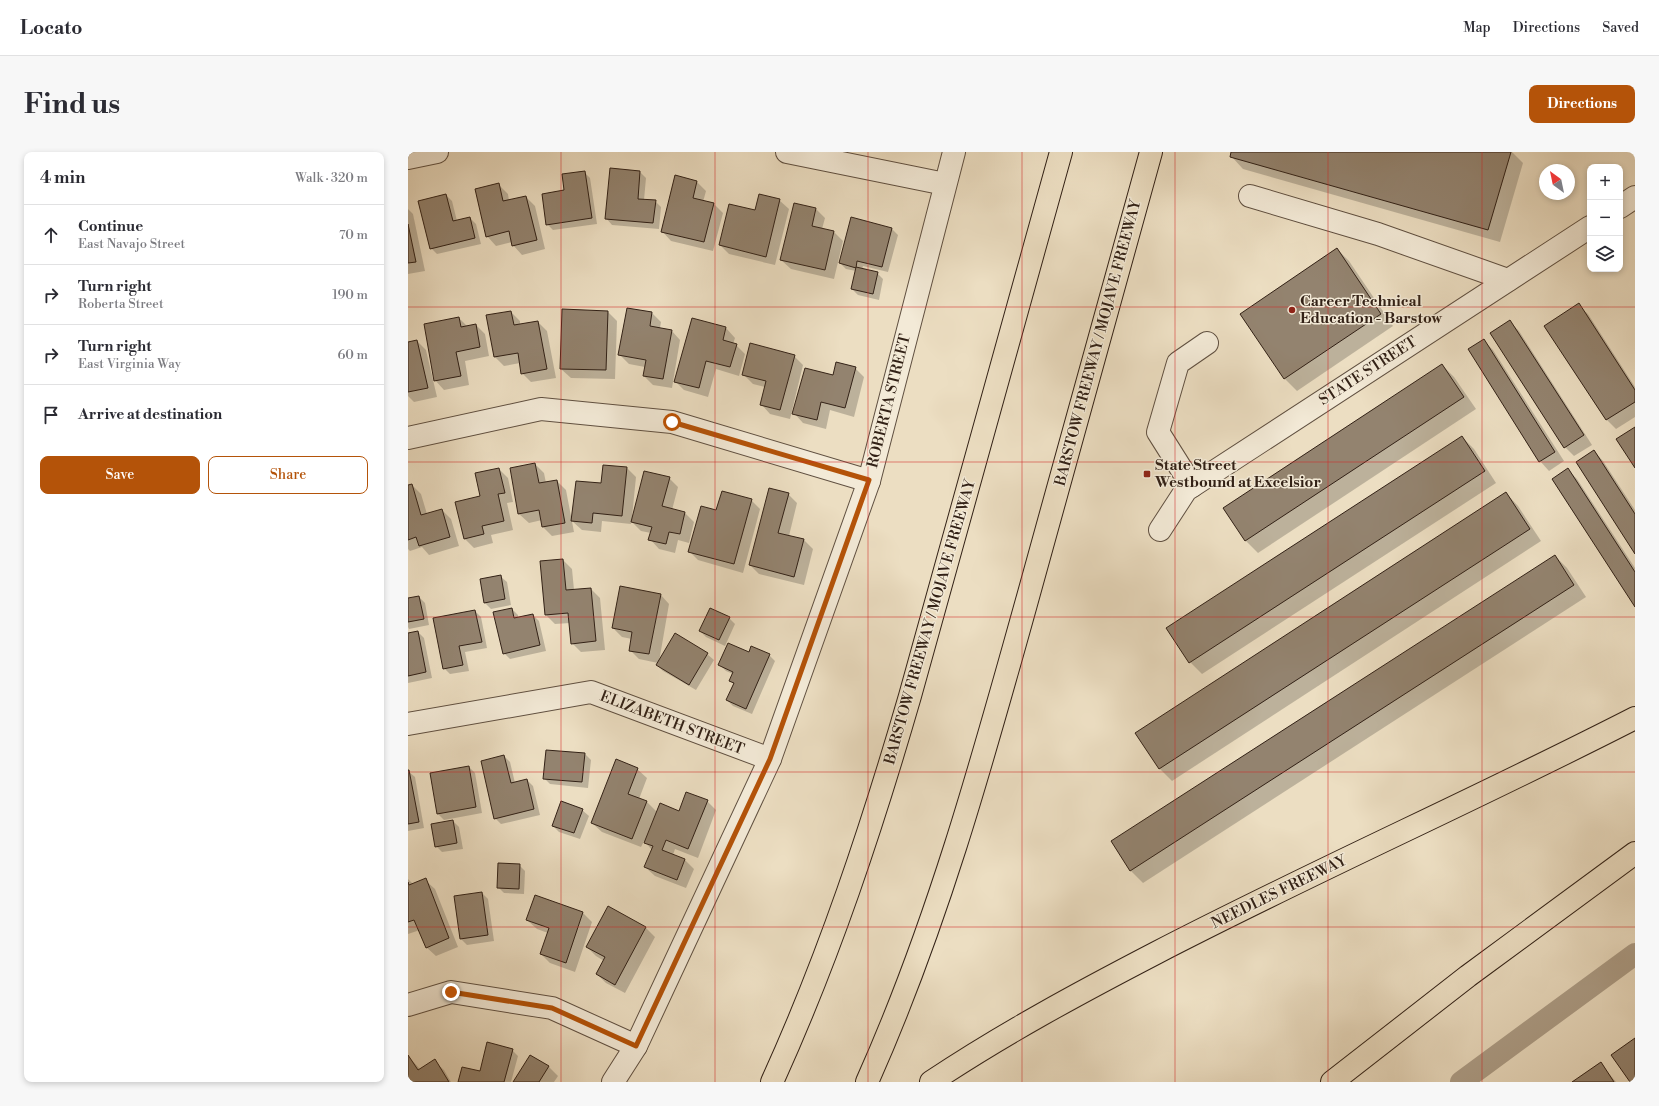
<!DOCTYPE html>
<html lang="en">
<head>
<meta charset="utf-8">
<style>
	body { margin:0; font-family:"Libre Bodoni",serif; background:#f7f7f7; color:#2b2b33 }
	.controls { position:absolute; right:12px; top:12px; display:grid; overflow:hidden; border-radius:8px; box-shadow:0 2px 6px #0003 }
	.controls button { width:36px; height:36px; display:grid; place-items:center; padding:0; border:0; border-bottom:1px solid #e1e1e2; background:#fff; color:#2b2b33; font:20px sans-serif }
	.compass { position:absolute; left:1131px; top:12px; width:36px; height:36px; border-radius:50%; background:#fff; box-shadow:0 2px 6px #0003; rotate:327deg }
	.stop { position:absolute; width:12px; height:12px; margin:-9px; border:3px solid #b45309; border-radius:50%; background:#fff }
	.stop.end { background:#b45309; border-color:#fff; box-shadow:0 1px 4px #0008 }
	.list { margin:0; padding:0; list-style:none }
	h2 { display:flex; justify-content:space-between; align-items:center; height:52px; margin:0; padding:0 16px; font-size:17px }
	h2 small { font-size:13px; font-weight:400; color:#7c7c81 }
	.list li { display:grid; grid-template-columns:26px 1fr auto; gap:12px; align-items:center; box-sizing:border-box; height:60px; padding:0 16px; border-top:1px solid #e1e1e2 }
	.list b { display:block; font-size:15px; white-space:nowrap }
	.list p { margin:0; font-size:13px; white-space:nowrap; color:#7c7c81 }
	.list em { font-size:13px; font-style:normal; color:#7c7c81 }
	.actions { display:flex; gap:8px; padding:12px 16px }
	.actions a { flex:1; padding:9px 0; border:1px solid #b45309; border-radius:8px; text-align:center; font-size:14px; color:#b45309 }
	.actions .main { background:#b45309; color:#fff }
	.icon { flex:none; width:22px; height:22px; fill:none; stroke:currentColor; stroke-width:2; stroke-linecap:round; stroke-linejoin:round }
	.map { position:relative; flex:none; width:1227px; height:930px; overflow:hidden; border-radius:8px }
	header { display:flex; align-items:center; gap:24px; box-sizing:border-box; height:56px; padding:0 20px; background:#fff; border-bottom:1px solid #e1e1e2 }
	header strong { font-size:19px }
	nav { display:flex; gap:22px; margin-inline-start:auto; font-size:14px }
	.intro { display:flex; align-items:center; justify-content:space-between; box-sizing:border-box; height:96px; padding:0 24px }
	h1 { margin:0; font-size:28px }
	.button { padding:10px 18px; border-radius:8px; background:#b45309; color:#fff; font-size:14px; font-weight:700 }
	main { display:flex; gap:24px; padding:0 24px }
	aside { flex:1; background:#fff; border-radius:8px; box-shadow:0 2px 6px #0003 }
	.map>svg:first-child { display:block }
</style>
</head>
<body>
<header>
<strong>Locato</strong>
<nav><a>Map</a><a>Directions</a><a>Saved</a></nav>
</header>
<div class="intro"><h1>Find us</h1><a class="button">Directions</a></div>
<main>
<aside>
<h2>4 min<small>Walk · 320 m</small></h2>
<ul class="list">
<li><svg class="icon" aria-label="ahead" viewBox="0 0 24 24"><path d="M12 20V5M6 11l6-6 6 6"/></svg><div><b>Continue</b><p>East Navajo Street</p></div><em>70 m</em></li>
<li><svg class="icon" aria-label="right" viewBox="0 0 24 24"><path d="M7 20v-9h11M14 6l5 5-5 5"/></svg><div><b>Turn right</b><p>Roberta Street</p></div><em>190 m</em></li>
<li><svg class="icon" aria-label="right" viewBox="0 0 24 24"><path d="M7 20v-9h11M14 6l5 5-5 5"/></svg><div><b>Turn right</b><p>East Virginia Way</p></div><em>60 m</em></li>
<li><svg class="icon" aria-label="arrive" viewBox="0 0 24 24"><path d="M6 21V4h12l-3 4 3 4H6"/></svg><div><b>Arrive at destination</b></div></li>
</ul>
<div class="actions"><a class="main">Save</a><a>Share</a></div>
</aside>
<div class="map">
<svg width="1227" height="930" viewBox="0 0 1227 930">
	<rect width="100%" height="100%" fill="#ecdec2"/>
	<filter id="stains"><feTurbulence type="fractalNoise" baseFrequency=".005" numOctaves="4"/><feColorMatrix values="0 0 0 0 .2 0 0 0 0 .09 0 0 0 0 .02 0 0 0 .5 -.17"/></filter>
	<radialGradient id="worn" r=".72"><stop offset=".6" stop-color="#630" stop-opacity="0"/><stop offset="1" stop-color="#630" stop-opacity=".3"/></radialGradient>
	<g fill="#0003">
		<polygon points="824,0 1104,0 1115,11 1092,90 835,17 823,4"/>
		<polygon points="176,20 182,26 189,72 145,78 139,72 158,39"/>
		<polygon points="232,20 238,26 236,48 247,49 253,55 251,77 204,73 198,66"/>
		<polygon points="268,24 289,30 298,39 295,50 306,52 315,61 305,99 263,89 254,79"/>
		<polygon points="90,32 100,42 101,49 118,45 127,54 137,97 114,103 105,93 104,90 88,94 79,84"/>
		<polygon points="38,43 44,49 49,69 62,66 68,72 73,92 29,102 23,96"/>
		<polygon points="371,48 381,57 367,113 321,102 312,93 347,59"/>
		<polygon points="0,57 5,62 17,119 0,122"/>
		<polygon points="408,57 417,66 414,77 426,80 435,89 426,127 383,117 373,108"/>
		<polygon points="484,77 490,83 480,120 455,114 454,118 469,121 475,127 471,148 450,143 444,137 448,119 438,117 432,111"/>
		<polygon points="929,97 941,109 985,174 889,239 877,227 833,162"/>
		<polygon points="1170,153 1180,162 1227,235 1227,265 1208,277 1199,268 1138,174"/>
		<polygon points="103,160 112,169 112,173 130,170 139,179 148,226 123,230 114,221 112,211 96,214 87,205 80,164"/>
		<polygon points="200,160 209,169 207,227 163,226 153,217"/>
		<polygon points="244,161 253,170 252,176 263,178 272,188 264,236 245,233 236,224 237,215 221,212 212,203"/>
		<polygon points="51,166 60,175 68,173 77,182 81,204 57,209 61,233 36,238 26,227"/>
		<polygon points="284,167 318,176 327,186 325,192 328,193 337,202 331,224 308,217 300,245 276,238 267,229"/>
		<polygon points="1102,170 1111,179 1184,293 1166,304 1157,295"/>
		<polygon points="9,189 18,198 29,245 6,250 0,244 0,191"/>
		<polygon points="1076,189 1085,198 1156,309 1141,319 1132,309 1061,198"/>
		<polygon points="386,204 395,213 382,267 362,262 353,252 357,235 345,232 335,222"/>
		<polygon points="1034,213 1046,225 1068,257 850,401 838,389 817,357"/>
		<polygon points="447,216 456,225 446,265 422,258 418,277 395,271 386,261 425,224"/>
		<polygon points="1054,285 1066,297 1088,331 794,522 782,510"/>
		<polygon points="1186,299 1195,309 1227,358 1227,400"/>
		<polygon points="127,312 136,321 138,331 149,329 158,338 166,380 144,384 135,375 134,368 121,371 111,362"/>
		<polygon points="219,316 228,325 224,365 261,326 270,335 264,358 277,361 286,370 281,391 270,388 267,401 251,397 242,387 243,381 233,379 223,369 223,372 194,369 193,380 174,378 164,369 194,332"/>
		<polygon points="91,317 100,326 105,350 99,351 105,378 83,383 85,391 66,396 56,386 73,345"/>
		<polygon points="1160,318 1169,327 1227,416 1227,453"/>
		<polygon points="4,333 13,342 19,362 34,358 43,367 51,394 21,403 14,395 2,399 0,397 0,334"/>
		<polygon points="1098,341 1110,354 1133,389 764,629 752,617 729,581"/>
		<polygon points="380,342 389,351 381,384 396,388 405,397 396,433 351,422 342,413"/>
		<polygon points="343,348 352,357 335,421 290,408 281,399 309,359"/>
		<polygon points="1147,404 1159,416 1178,445 735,731 723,719 704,690"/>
		<polygon points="155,408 164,417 166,438 183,437 192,446 197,498 173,500 164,491 162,471 147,472 138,463 133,410"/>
		<polygon points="92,424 99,430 103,453 83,457 77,451"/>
		<polygon points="252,442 261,452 251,510 267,483 299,502 306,508 288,538 255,519 249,513 250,511 231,507 222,498 224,487 214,485 205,476"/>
		<polygon points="11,445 17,451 21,473 1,477 0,475 0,447"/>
		<polygon points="104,457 110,463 110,466 125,463 131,469 138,499 102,507 96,501"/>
		<polygon points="67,459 73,465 79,496 57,500 61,519 42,522 36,516"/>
		<polygon points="321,466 327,472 317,494 298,485 292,479"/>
		<polygon points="10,480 16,486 24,526 0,531 0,482"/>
		<polygon points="341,501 361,503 367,509 344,562 325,554 319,548 326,532 322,529 325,522 318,519 312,513"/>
		<polygon points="177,602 183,608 180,636 142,632 136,626"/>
		<polygon points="96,604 102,610 107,631 119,628 125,634 132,663 93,672 87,666"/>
		<polygon points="61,615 67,621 74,661 36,668 30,662 23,622"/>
		<polygon points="229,617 239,626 231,647 239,650 249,660 271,660 299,649 308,658 290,706 267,697 265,703 277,708 286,717 278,736 247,724 237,715 244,698 236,689 233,695 194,680 184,671"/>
		<polygon points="0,619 7,625 16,676 0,679"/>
		<polygon points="174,658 181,664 172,687 151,680 145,674"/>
		<polygon points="45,669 51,675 55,697 34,700 28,694"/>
		<polygon points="111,713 117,719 116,742 96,741 90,735"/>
		<polygon points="0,727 6,733 17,728 27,737 50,795 28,804 18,795 12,778 0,782"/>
		<polygon points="74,741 80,747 86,789 59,793 53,787 47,745"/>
		<polygon points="127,745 175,761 184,770 167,820 142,811 133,802 140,781 129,777 119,768"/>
		<polygon points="201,756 238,776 247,785 217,841 198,831 189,822 196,809 188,804 179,795"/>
		<polygon points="104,898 110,904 103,930 51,930 72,920"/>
		<polygon points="0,904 12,917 26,909 36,918 43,930 0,930"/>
		<polygon points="123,904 141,915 150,924 146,930 107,930"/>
		<polygon points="1193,912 1208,930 1166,930"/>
	</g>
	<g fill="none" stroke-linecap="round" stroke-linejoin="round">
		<polyline stroke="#ad9e88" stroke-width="22" points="1053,930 1227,802"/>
	</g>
	<g fill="#93836f" stroke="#322116">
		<polygon points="823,0 1103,0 1080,78 822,5"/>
		<polygon points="202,16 232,19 230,47 248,48 245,71 197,67"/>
		<polygon points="177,19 184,66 138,73 134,42 156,38 154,22"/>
		<polygon points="267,23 289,29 285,46 306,51 296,90 253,80"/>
		<polygon points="91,31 95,49 118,44 129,88 104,94 101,79 78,85 67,37"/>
		<polygon points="38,42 45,69 62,65 67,86 22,97 10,49"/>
		<polygon points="351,42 372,47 358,105 311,93 321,52 347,58"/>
		<polygon points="386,51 408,56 404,74 426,79 417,118 372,108"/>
		<polygon points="443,65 484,76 474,115 449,109 448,116 431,111"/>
		<polygon points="0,72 8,110 0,111"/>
		<polygon points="929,96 973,162 876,227 832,162"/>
		<polygon points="448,115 470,120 465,142 443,137"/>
		<polygon points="1171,151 1227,238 1227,250 1198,268 1136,174"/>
		<polygon points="219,156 244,160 242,174 264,178 255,227 235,224 238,208 210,203"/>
		<polygon points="154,157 200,159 198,218 152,217"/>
		<polygon points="103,159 106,173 130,169 139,217 113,222 110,201 86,205 78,163"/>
		<polygon points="51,165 53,175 68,172 72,195 48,200 53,224 26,229 16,172"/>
		<polygon points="284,166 318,175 315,188 329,192 322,215 298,209 291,236 266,230"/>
		<polygon points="1102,168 1176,283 1156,296 1082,181"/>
		<polygon points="1076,187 1147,300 1131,310 1060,197"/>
		<polygon points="9,188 20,236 0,240 0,190"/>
		<polygon points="342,191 387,203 372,258 352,253 358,229 334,223"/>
		<polygon points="428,210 448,215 437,256 413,250 409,268 384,262 397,216 425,223"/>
		<polygon points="1034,212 1056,245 837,389 815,356"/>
		<polygon points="1227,275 1227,316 1208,287"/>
		<polygon points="1054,284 1077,319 781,511 758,476"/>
		<polygon points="1186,298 1227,362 1227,402 1168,310"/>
		<polygon points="127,311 131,331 149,328 157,371 134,375 131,358 110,362 102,316"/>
		<polygon points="195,313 219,315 214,364 185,361 184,371 163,369 168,329 193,331"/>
		<polygon points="91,316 97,341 90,342 96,369 74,374 76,382 56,387 47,350 72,344 67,321"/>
		<polygon points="1160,316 1227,420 1227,455 1144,327"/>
		<polygon points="236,319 262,325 254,354 277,360 272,382 261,380 258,392 240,388 244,375 223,370"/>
		<polygon points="4,332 13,363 34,357 42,385 11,394 8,385 0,388 0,333"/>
		<polygon points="361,336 381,341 370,381 396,387 386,425 341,413"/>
		<polygon points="314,339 344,347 326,412 280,400 293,354 308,358"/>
		<polygon points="1098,340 1122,377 751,617 727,581"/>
		<polygon points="1147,403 1166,433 722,719 703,689"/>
		<polygon points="155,407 158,438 183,436 188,489 163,492 160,461 137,463 132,409"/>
		<polygon points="93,423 97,447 76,451 72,427"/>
		<polygon points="212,434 253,442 241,502 221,499 224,480 204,476"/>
		<polygon points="11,444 16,467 0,470 0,446"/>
		<polygon points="104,456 106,466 125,462 132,493 95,502 85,460"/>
		<polygon points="302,456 322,465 311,488 291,479"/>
		<polygon points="67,458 74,490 51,494 55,513 35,517 25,466"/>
		<polygon points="10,479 18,520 0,524 0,481"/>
		<polygon points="267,481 300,501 281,533 248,513"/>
		<polygon points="320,491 341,500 343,494 362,502 338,557 318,548 326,531 321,529 325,520 310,513"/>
		<polygon points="138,598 177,601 174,630 135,627"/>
		<polygon points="96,603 103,631 119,627 126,657 86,667 73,609"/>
		<polygon points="208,607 230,616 220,642 239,649 224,687 183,671"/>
		<polygon points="61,614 68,655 29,662 22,621"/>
		<polygon points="0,618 1,618 11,670 0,672"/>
		<polygon points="278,640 300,648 280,697 258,688 254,698 277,707 269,728 236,715 245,694 236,691 252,651 271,659"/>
		<polygon points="153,649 175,657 166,681 144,674"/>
		<polygon points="45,668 49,691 27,695 23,672"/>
		<polygon points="90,711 112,712 111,737 89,736"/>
		<polygon points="18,726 41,786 18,796 6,768 0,770 0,730 1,733"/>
		<polygon points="74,740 80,783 52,787 46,744"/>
		<polygon points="127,743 175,760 158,811 132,802 141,776 118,768"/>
		<polygon points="200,754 238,775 207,833 188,822 197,805 178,795"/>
		<polygon points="1227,886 1227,930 1222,930 1203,903"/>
		<polygon points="79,890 105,897 96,930 50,930 54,915 72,919"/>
		<polygon points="0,903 10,918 27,907 41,930 0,930"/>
		<polygon points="122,903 141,914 131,930 105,930"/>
		<polygon points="1193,910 1206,930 1164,930"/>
	</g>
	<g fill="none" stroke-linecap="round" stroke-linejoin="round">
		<g stroke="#605041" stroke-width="24">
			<g id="minor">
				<polyline points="379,0 537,32"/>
				<polyline points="0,6 29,0"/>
				<polyline points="842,44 970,82 1100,128"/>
				<polyline points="1212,55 1227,45"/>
				<polyline points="0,286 133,257 264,270 461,329"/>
				<polyline points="784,334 750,280 770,211 799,191"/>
				<polyline points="752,378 778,338 1182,75"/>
				<polyline points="0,572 183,540 362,607"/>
				<polyline points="0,853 43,840 144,856 228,894"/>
				<polyline points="205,930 228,894 362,607 461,329 546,0"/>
			</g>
		</g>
		<g stroke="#322116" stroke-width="24">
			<g id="highway">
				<path d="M364 930C421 805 464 675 502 544L653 0"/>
				<path d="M459 930C528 776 573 614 618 452 659 302 701 151 743 0"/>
				<path d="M523 930C595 882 671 841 748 801 906 719 1069 647 1227 566"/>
				<polyline points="924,930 1060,824 1227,701"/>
			</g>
		</g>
		<use href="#minor" stroke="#f3ead7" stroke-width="22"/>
		<use href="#highway" stroke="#ecdec2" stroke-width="22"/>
	</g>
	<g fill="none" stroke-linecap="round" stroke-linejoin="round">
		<polyline stroke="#b45309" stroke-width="5" points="43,840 144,856 228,894 362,607 461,328 264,270"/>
	</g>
	<path fill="none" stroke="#d62828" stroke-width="1" stroke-opacity="0.55" d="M153 0V930M307 0V930M460 0V930M614 0V930M767 0V930M920 0V930M1074 0V930M0 155H1227M0 310H1227M0 465H1227M0 620H1227M0 775H1227"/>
	<g fill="#8f2418" stroke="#f3ead7" stroke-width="1.5">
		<circle cx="884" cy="158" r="4"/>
		<rect x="735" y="318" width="8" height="8" rx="2"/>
	</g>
	<g text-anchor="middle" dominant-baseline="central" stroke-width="3" stroke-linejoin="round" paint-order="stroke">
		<g font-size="15" font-weight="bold" fill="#322116" stroke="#f3ead7" text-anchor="start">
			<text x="892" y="149">Career Technical<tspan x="892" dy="17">Education - Barstow</tspan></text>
			<text x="747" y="313">State Street<tspan x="747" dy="17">Westbound at Excelsior</tspan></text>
		</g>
		<g font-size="15" fill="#322116" stroke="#f3ead7">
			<text transform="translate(690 191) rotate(-75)">BARSTOW FREEWAY / MOJAVE FREEWAY</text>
			<text transform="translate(960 219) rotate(-33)">STATE STREET</text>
			<text transform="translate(481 249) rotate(-76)">ROBERTA STREET</text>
			<text transform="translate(522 470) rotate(-74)">BARSTOW FREEWAY / MOJAVE FREEWAY</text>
			<text transform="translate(264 571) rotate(21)">ELIZABETH STREET</text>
			<text transform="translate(871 740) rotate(-26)">NEEDLES FREEWAY</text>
		</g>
	</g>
	<rect width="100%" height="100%" filter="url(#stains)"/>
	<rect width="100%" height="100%" fill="url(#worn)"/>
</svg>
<div class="controls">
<button>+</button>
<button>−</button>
<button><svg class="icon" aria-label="layers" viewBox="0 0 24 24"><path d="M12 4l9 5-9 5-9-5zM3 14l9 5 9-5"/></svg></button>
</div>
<svg class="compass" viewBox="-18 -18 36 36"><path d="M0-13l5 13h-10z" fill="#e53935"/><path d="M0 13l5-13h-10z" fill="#7c7c81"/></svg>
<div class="stop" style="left:264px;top:270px"></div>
<div class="stop end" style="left:43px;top:840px"></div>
</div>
</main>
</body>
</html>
